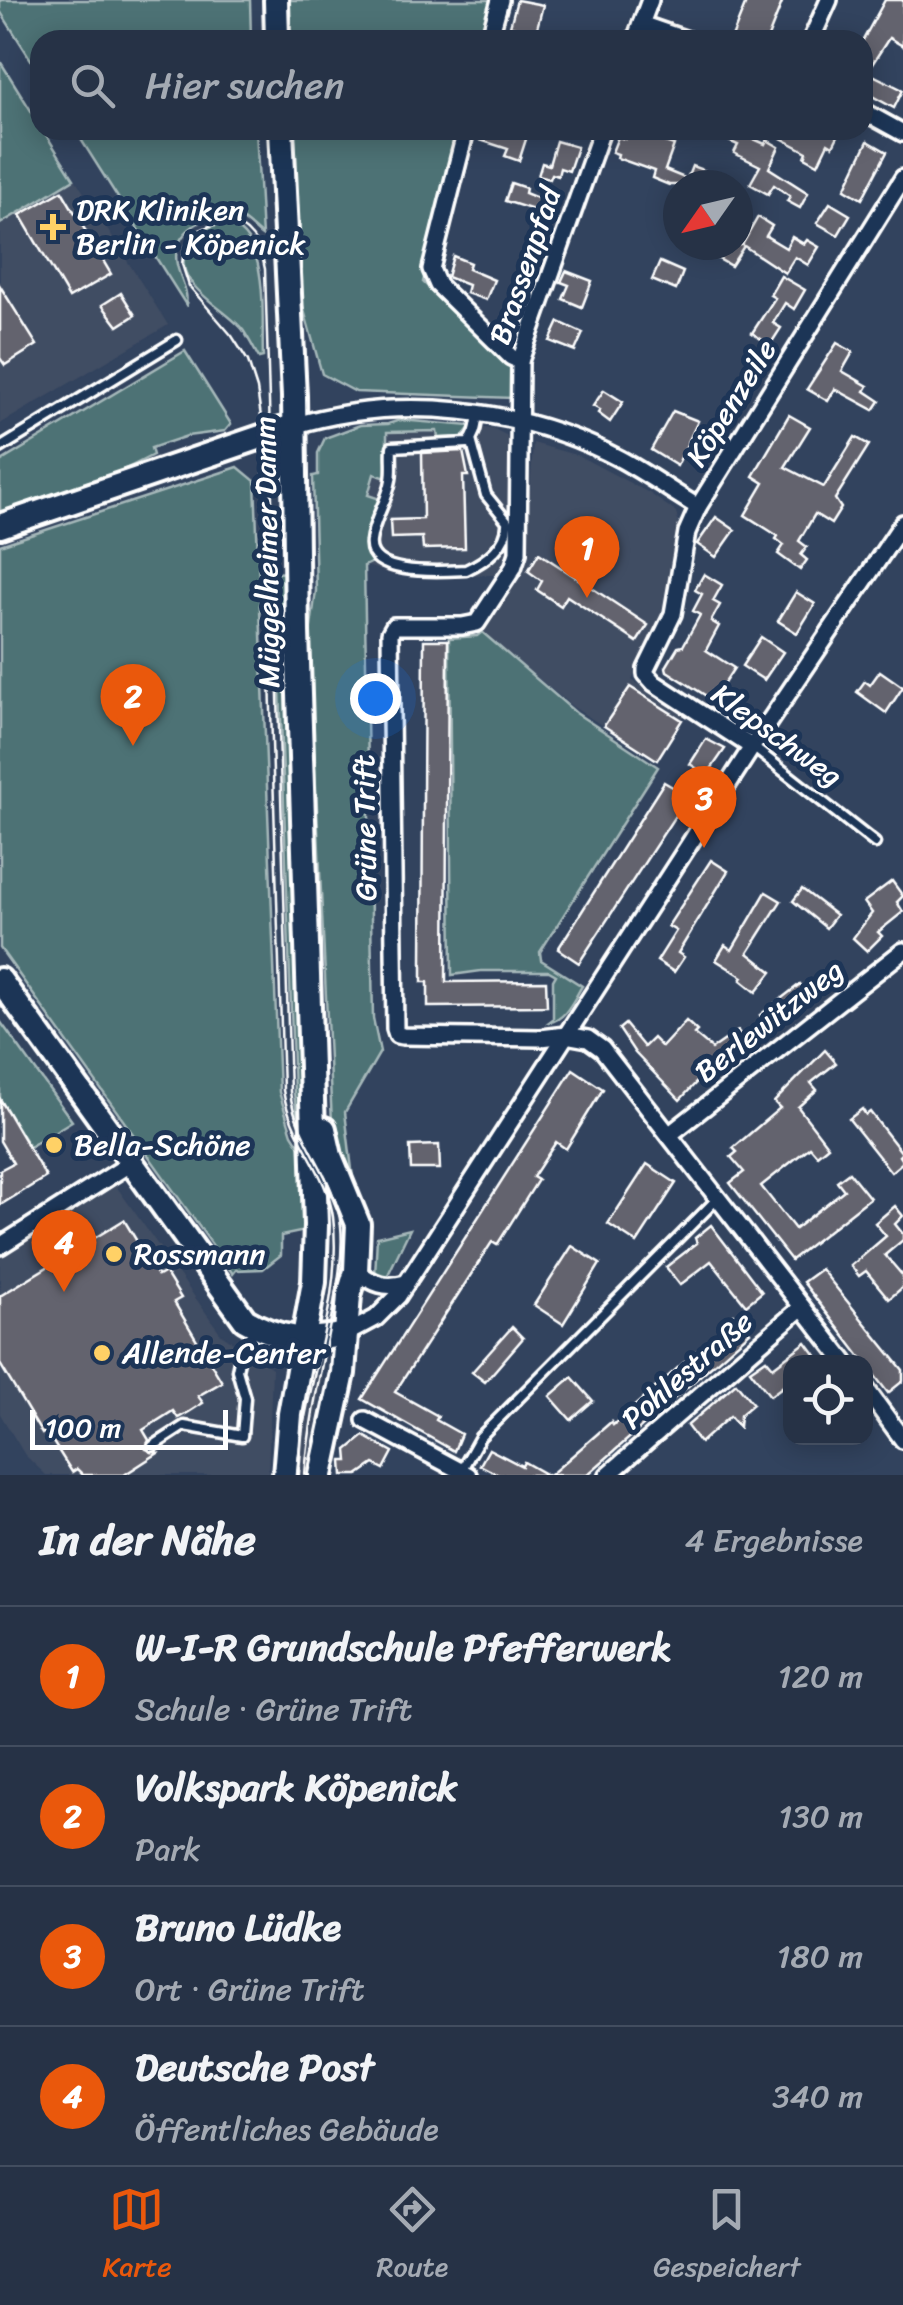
<!DOCTYPE html>
<html lang="de">
<head>
<meta charset="utf-8">
<style>
	body { margin:0; font-family:Sriracha,sans-serif; background:#2e3a4d; color:#f1f3f6 }
	.controls { position:absolute; right:30px; bottom:30px; display:grid; overflow:hidden; border-radius:20px; box-shadow:0 5px 25px #0003 }
	.controls button { width:90px; height:90px; display:grid; place-items:center; padding:0; border:0; border-bottom:2px solid #424d5f; background:#263246; color:#f1f3f6; font:50px sans-serif }
	.compass { position:absolute; left:663px; top:170px; width:90px; height:90px; border-radius:50%; background:#263246; box-shadow:0 5px 25px #0003; rotate:236deg }
	.scale { position:absolute; left:30px; bottom:25px; width:198px; box-sizing:border-box; padding-left:10px; border:5px solid #fff; border-top:0; font-size:28px; line-height:35px; white-space:nowrap; color:#fff; -webkit-text-stroke:8px #1d3557; paint-order:stroke }
	.you { position:absolute; left:375px; top:698px; width:35px; height:35px; margin:-25px; border:8px solid #fff; border-radius:50%; background:#1a73e8; box-shadow:0 0 0 15px #1a73e833 }
	.badge { display:grid; place-items:center; width:65px; height:65px; border-radius:50%; background:#ea580c; color:#fff; font-size:32px; font-weight:700 }
	.pin { position:absolute; translate:-50% -82px; filter:drop-shadow(0 2px 5px #0008) }
	.pin::after { content:''; position:absolute; top:52px; width:35px; height:30px; background:inherit; clip-path:polygon(0 0,100% 0,50% 100%) }
	.list { margin:0; padding:0; list-style:none }
	h2 { display:flex; justify-content:space-between; align-items:center; height:130px; margin:0; padding:0 40px; font-size:42px }
	h2 small { font-size:32px; font-weight:400; color:#a4aab3 }
	.list li { display:grid; grid-template-columns:65px 1fr auto; gap:30px; align-items:center; box-sizing:border-box; height:140px; padding:0 40px; border-top:2px solid #424d5f }
	.list b { display:block; font-size:38px; white-space:nowrap }
	.list p { margin:0; font-size:32px; white-space:nowrap; color:#a4aab3 }
	.list em { font-size:32px; font-style:normal; color:#a4aab3 }
	.icon { flex:none; width:55px; height:55px; fill:none; stroke:currentColor; stroke-width:2; stroke-linecap:round; stroke-linejoin:round }
	.map { position:relative; flex:none; width:903px; height:1475px; overflow:hidden }
	.search { position:absolute; background:#263246; box-shadow:0 5px 25px #0003; left:30px; right:30px; top:30px; height:110px; display:flex; align-items:center; gap:25px; box-sizing:border-box; padding:0 35px; border-radius:30px; color:#a4aab3; font-size:38px }
	.sheet { height:690px; background:#263246 }
	nav { display:flex; justify-content:space-around; align-items:center; box-sizing:border-box; height:140px; border-top:2px solid #424d5f; background:#263246; font-size:28px; color:#a4aab3 }
	nav a { display:grid; justify-items:center; gap:5px }
	nav .on { color:#ea580c }
	.map>svg:first-child { display:block }
</style>
</head>
<body>
<div class="map">
<svg width="903" height="1475" viewBox="0 0 903 1475">
	<rect width="100%" height="100%" fill="#32435e"/>
	<filter id="ink" filterUnits="userSpaceOnUse"><feTurbulence type="fractalNoise" baseFrequency=".01" numOctaves="2"/><feDisplacementMap in="SourceGraphic" scale="20" xChannelSelector="R" yChannelSelector="G"/><feConvolveMatrix kernelMatrix="1 2 1 2 8 2 1 2 1" color-interpolation-filters="sRGB"/></filter>
	<g filter="url(#ink)">
		<g fill="#414d63">
			<polygon points="0,61 40,124 40,130 44,130 168,325 0,424"/>
			<polygon points="400,420 494,429 506,435 510,445 512,554 502,575 393,575 364,565 360,425 388,424"/>
			<polygon points="533,443 579,456 649,493 676,512 679,526 664,622 632,680 685,715 657,760 573,707 482,632 521,576 526,564"/>
			<polygon points="116,1186 221,1334 272,1368 268,1475 46,1475 25,1455 0,1414 0,1256"/>
			<polygon points="310,1374 323,1376 308,1475 294,1475"/>
		</g>
		<g fill="#4d7274" stroke="#a6b8ba" stroke-width="2.5">
			<polygon points="0,0 250,0 251,40 40,40 40,74 0,11"/>
			<polygon points="286,0 496,0 485,40 288,40"/>
			<polygon points="0,61 40,125 40,130 43,130 74,179 0,224"/>
			<path d="M75 130H256L262 236C255 231 245 219 236 216 215 209 182 227 177 249 172 270 190 286 186 305Z"/>
			<polygon points="291,130 462,130 423,282 514,368 512,398 356,392 322,374 297,285"/>
			<path d="M222 224C272 229 261 320 263 357L259 358C254 349 249 339 243 330 225 307 165 282 189 244 197 231 208 226 222 224Z"/>
			<path d="M185 351 231 424 225 431 187 436 151 448 153 455C104 481 52 502 0 520V462Z"/>
			<polygon points="400,420 471,426 462,437 438,438 437,431 387,432 387,478 374,474 368,495 380,499 366,543 375,561 364,566 373,1018 380,1052 345,1112 353,1178 348,1177 333,1144 309,641 316,591 313,476 318,475 318,453 325,438 360,425 388,424"/>
			<polygon points="238,467 255,481 279,1092 292,1134 308,1159 305,1231 281,1236 281,1255 263,1269 236,1270 233,1274 0,948 0,545"/>
			<polygon points="287,572 307,1135 297,1113 294,1094 276,573"/>
			<path d="M482 632 576 713 658 767 540 952 541 960 582 986C574 999 565 1021 549 1022L553 1019V980L556 975 549 971H481L452 975 449 638 477 636Z"/>
			<polygon points="0,1021 72,1121 29,1147 0,1099"/>
			<polygon points="410,1229 385,1281 375,1276 377,1237"/>
		</g>
		<g fill="#64636e" stroke="#fff" stroke-width="2.5">
			<polygon points="517,0 543,5 536,32 510,26"/>
			<polygon points="747,0 783,0 767,40 731,40"/>
			<polygon points="885,0 903,0 903,46 889,38 867,72 903,90 894,108 863,91 863,40"/>
			<polygon points="484,130 498,134 500,130 518,133 519,130 529,130 519,161 505,156 508,149 480,140"/>
			<polygon points="628,130 674,145 665,170 687,179 692,166 711,173 706,185 669,185 652,178 654,171 617,158 618,154 612,152 618,137 625,139"/>
			<polygon points="725,130 734,130 765,144 767,140 779,147 769,168 808,193 800,208 787,201 790,196 774,185 768,194 750,184 760,166 734,153 738,145 722,138"/>
			<polygon points="766,130 841,130 833,146 828,143 818,164 805,157 807,152"/>
			<polygon points="556,141 577,147 569,171 560,168 558,176 552,174 550,179 538,176 542,163 549,165"/>
			<polygon points="868,141 887,152 862,199 845,189"/>
			<polygon points="511,183 526,188 525,193 557,206 549,225 534,219 537,211 505,201"/>
			<polygon points="62,191 111,274 69,298 20,215"/>
			<polygon points="830,203 850,215 838,235 817,223"/>
			<polygon points="758,217 772,226 766,236 786,248 792,237 804,244 807,240 819,247 808,265 795,257 785,273 744,246 731,266 717,258 725,245 742,245"/>
			<polygon points="453,256 470,263 468,269 494,280 486,300 466,293 468,285 447,277"/>
			<polygon points="660,262 683,272 676,290 652,280"/>
			<polygon points="566,271 592,281 582,307 563,299 569,285 561,282"/>
			<polygon points="781,276 805,290 794,309 785,303 773,323 781,328 770,345 752,333 775,298 770,295"/>
			<polygon points="0,286 37,345 5,365 0,358"/>
			<polygon points="121,293 135,315 118,326 102,305"/>
			<polygon points="559,322 583,333 575,351 550,341"/>
			<polygon points="837,343 853,352 842,371 868,386 865,391 880,401 874,410 835,389 828,401 807,389"/>
			<polygon points="604,390 623,402 610,422 598,413 600,410 593,406"/>
			<polygon points="673,411 698,421 677,466 651,450"/>
			<polygon points="789,415 810,427 785,467 824,487 855,437 869,445 835,499 841,508 831,524 815,514 799,541 807,547 801,555 807,560 800,570 778,554 784,545 776,539 778,536 745,515 764,483 753,476"/>
			<polygon points="463,451 468,476 463,476 465,548 423,549 422,537 391,538 390,520 423,519 422,453"/>
			<polygon points="716,517 735,530 716,557 697,544"/>
			<polygon points="539,553 648,625 637,642 567,596 561,606 537,590 542,581 528,571"/>
			<polygon points="704,574 722,585 713,601 720,605 711,621 719,626 706,650 734,668 717,694 712,691 708,697 667,671 666,667 678,647 683,646 700,615 693,611 702,594 695,590"/>
			<polygon points="796,592 815,604 797,633 778,621"/>
			<polygon points="761,637 783,652 764,680 742,666"/>
			<polygon points="424,640 448,640 446,982 546,981 547,1006 428,1007 428,982 422,982 422,965"/>
			<polygon points="880,671 903,687 886,713 857,692 865,681 870,685"/>
			<polygon points="630,687 682,720 657,760 604,726"/>
			<polygon points="706,739 725,749 707,775 690,764"/>
			<polygon points="664,782 688,796 579,963 558,949"/>
			<polygon points="711,860 728,871 678,953 684,957 674,972 657,961 676,931 668,926"/>
			<polygon points="892,881 903,896 897,902 903,912 878,932 882,936 867,951 853,938 872,913 864,902"/>
			<polygon points="802,889 836,915 826,928 793,901"/>
			<polygon points="766,892 781,901 748,953 772,972 756,992 741,980 743,977 716,960 725,945 732,950"/>
			<polygon points="800,984 812,999 771,1030 760,1015"/>
			<polygon points="686,1021 697,1031 694,1034 712,1049 738,1031 747,1044 726,1060 728,1062 713,1076 708,1070 680,1100 635,1053 619,1029 625,1024 644,1047 653,1038 662,1047"/>
			<polygon points="825,1050 836,1063 811,1083 817,1090 798,1107 828,1146 817,1155 810,1147 761,1186 795,1229 844,1190 837,1181 849,1172 870,1198 791,1260 730,1183 744,1172 731,1157 737,1152 733,1148 780,1108 774,1102"/>
			<polygon points="573,1069 603,1089 566,1149 556,1142 533,1177 538,1180 497,1245 492,1242 395,1392 438,1416 436,1420 461,1434 454,1451 362,1399"/>
			<polygon points="0,1099 46,1177 0,1205 0,1170 13,1163 0,1141"/>
			<polygon points="862,1109 866,1115 870,1112 902,1153 899,1156 903,1162 891,1172 849,1119"/>
			<polygon points="439,1145 440,1169 411,1169 410,1146"/>
			<polygon points="647,1164 676,1183 637,1243 608,1224"/>
			<polygon points="895,1206 903,1216 895,1224 903,1234 903,1240 885,1255 903,1276 903,1287 889,1299 866,1271 859,1276 851,1266 886,1236 875,1223"/>
			<polygon points="124,1220 158,1276 165,1272 181,1298 174,1302 222,1382 198,1396 203,1403 189,1412 178,1418 173,1411 143,1430 149,1440 146,1449 158,1453 124,1475 83,1475 77,1469 72,1472 46,1431 42,1434 0,1364 0,1296"/>
			<polygon points="711,1225 762,1292 746,1305 711,1261 680,1285 666,1267 697,1243 695,1238"/>
			<polygon points="572,1246 600,1264 563,1324 534,1305"/>
			<polygon points="821,1269 903,1370 903,1381 888,1393 803,1282"/>
			<polygon points="734,1314 750,1332 627,1440 587,1475 550,1475 611,1422 613,1425 722,1329 720,1327"/>
			<polygon points="512,1327 523,1338 485,1382 472,1372"/>
			<polygon points="806,1342 821,1362 790,1362 790,1381 770,1396 750,1370 766,1359 773,1367"/>
			<polygon points="572,1377 593,1401 571,1420 550,1396"/>
			<polygon points="736,1383 753,1404 740,1415 739,1427 730,1416 700,1443 687,1426"/>
			<polygon points="364,1436 393,1452 384,1469 374,1464 358,1475 343,1475 342,1461 348,1461 347,1450"/>
			<polygon points="489,1449 522,1466 524,1462 547,1475 499,1475 480,1465"/>
		</g>
		<g fill="none" stroke-linecap="round" stroke-linejoin="round">
			<g stroke="#fff" stroke-width="15">
				<g id="lane">
					<path d="M471 440 486 495 507 521C509 544 486 561 466 570 442 571 366 577 371 541 373 520 388 500 391 480 393 469 391 458 392 447L468 443C476 434 476 426 478 414"/>
					<polyline points="0,448 177,340"/>
					<polyline points="753,747 875,843"/>
					<polyline points="153,1446 184,1426 242,1436 245,1398 237,1370 240,1356 255,1327"/>
					<polyline points="461,1471 480,1437 717,1199"/>
				</g>
			</g>
			<g stroke="#fff" stroke-width="22">
				<g id="street">
					<polyline points="641,24 687,40"/>
					<polyline points="489,40 500,0"/>
					<polyline points="635,40 650,0"/>
					<polyline points="811,40 829,0"/>
					<polyline points="863,111 903,133"/>
					<polyline points="466,130 431,269 438,285 511,357 520,361"/>
					<polyline points="602,130 520,361 518,553 513,568 477,623 462,626 394,626 390,633 395,1029 397,1035 403,1036 541,1038 566,1035 588,1039 602,1049 845,1362"/>
					<path d="M293 426C398 394 523 407 620 459 646 473 671 491 698 507"/>
					<polyline points="752,747 654,683 646,674 646,669 673,614 687,532 698,507 903,178"/>
					<polyline points="669,1135 903,951"/>
					<polyline points="0,1246 131,1163"/>
					<path d="M356 1271C374 1284 385 1289 406 1283"/>
					<polyline points="346,1334 376,1318 398,1296 752,747 903,523"/>
					<polyline points="866,1389 903,1440"/>
					<polyline points="365,1420 468,1475"/>
					<polyline points="608,1475 802,1307"/>
				</g>
			</g>
			<g stroke="#fff" stroke-width="30">
				<g id="secondary">
					<polyline points="276,0 277,40"/>
					<polyline points="281,130 294,396 297,632 316,1225 314,1282 290,1414 285,1475"/>
					<polyline points="0,526 293,426"/>
					<path d="M0 980 245 1320C278 1340 309 1342 346 1334"/>
					<polyline points="321,1475 343,1373 349,1295 356,1271 358,1224 330,1156 324,1129"/>
				</g>
			</g>
			<use href="#lane" stroke="#1d3557" stroke-width="8"/>
			<use href="#street" stroke="#1d3557" stroke-width="15"/>
			<use href="#secondary" stroke="#1d3557" stroke-width="22"/>
			<path stroke="#fff" stroke-width="2.5" d="M297 1475C302 1390 344 1303 333 1217 327 1170 290 1138 283 1090L262 424 257 389 248 361 232 336 189 286 182 264 184 249 193 233 224 220C251 226 260 244 265 269L290 1092C296 1141 335 1175 341 1226 344 1258 336 1293 330 1324 320 1374 309 1424 305 1475"/>
		</g>
	</g>
	<g fill="#ffd166" stroke="#1d3557" stroke-width="4">
		<path d="M48 212h10v10h10v10h-10v10h-10v-10h-10v-10h10z"/>
		<circle cx="54" cy="1145" r="10"/>
		<circle cx="114" cy="1254" r="10"/>
		<circle cx="102" cy="1353" r="10"/>
	</g>
	<g text-anchor="middle" dominant-baseline="central" stroke-width="10" stroke-linejoin="round" paint-order="stroke">
		<g font-size="30" fill="#fff" stroke="#1d3557" text-anchor="start">
			<text x="76" y="210">DRK Kliniken<tspan x="76" dy="34">Berlin - Köpenick</tspan></text>
			<text x="74" y="1145">Bella-Schöne</text>
			<text x="134" y="1254">Rossmann</text>
			<text x="122" y="1353">Allende-Center</text>
		</g>
		<g font-size="30" fill="#fff" stroke="#1d3557">
			<text transform="translate(525 266) rotate(-71)">Brassenpfad</text>
			<text transform="translate(731 403) rotate(-58)">Köpenzeile</text>
			<text transform="translate(267 552) rotate(-91)">Müggelheimer Damm</text>
			<text transform="translate(777 735) rotate(36)">Klepschweg</text>
			<text transform="translate(365 828) rotate(-91)">Grüne Trift</text>
			<text transform="translate(769 1021) rotate(-38)">Berlewitzweg</text>
			<text transform="translate(687 1370) rotate(-41)">Pohlestraße</text>
		</g>
	</g>
</svg>
<div class="controls">
<button><svg class="icon" aria-label="locate" viewBox="0 0 24 24"><circle cx="12" cy="12" r="6"/><path d="M12 2v4M12 18v4M2 12h4M18 12h4"/></svg></button>
</div>
<svg class="compass" viewBox="-18 -18 36 36"><path d="M0-13l5 13h-10z" fill="#e53935"/><path d="M0 13l5-13h-10z" fill="#a4aab3"/></svg>
<div class="scale">100 m</div>
<div class="you"></div>
<div class="pin badge" style="left:587px;top:598px">1</div>
<div class="pin badge" style="left:133px;top:746px">2</div>
<div class="pin badge" style="left:704px;top:848px">3</div>
<div class="pin badge" style="left:64px;top:1292px">4</div>
<div class="search"><svg class="icon" aria-label="search" viewBox="0 0 24 24"><circle cx="10" cy="10" r="6"/><path d="M15 15l6 6"/></svg>Hier suchen</div>
</div>
<section class="sheet">
<h2>In der Nähe<small>4 Ergebnisse</small></h2>
<ul class="list">
<li><span class="badge">1</span><div><b>W-I-R Grundschule Pfefferwerk</b><p>Schule · Grüne Trift</p></div><em>120 m</em></li>
<li><span class="badge">2</span><div><b>Volkspark Köpenick</b><p>Park</p></div><em>130 m</em></li>
<li><span class="badge">3</span><div><b>Bruno Lüdke</b><p>Ort · Grüne Trift</p></div><em>180 m</em></li>
<li><span class="badge">4</span><div><b>Deutsche Post</b><p>Öffentliches Gebäude</p></div><em>340 m</em></li>
</ul>
</section>
<nav>
<a class="on"><svg class="icon" aria-label="map" viewBox="0 0 24 24"><path d="M3 6l6-2 6 2 6-2v14l-6 2-6-2-6 2zM9 4v14M15 6v14"/></svg>Karte</a>
<a><svg class="icon" aria-label="directions" viewBox="0 0 24 24"><path d="M12 3l9 9-9 9-9-9zM9 14v-3h6M13 9l2 2-2 2"/></svg>Route</a>
<a><svg class="icon" aria-label="saved" viewBox="0 0 24 24"><path d="M7 4h10v16l-5-4-5 4z"/></svg>Gespeichert</a>
</nav>
</body>
</html>
